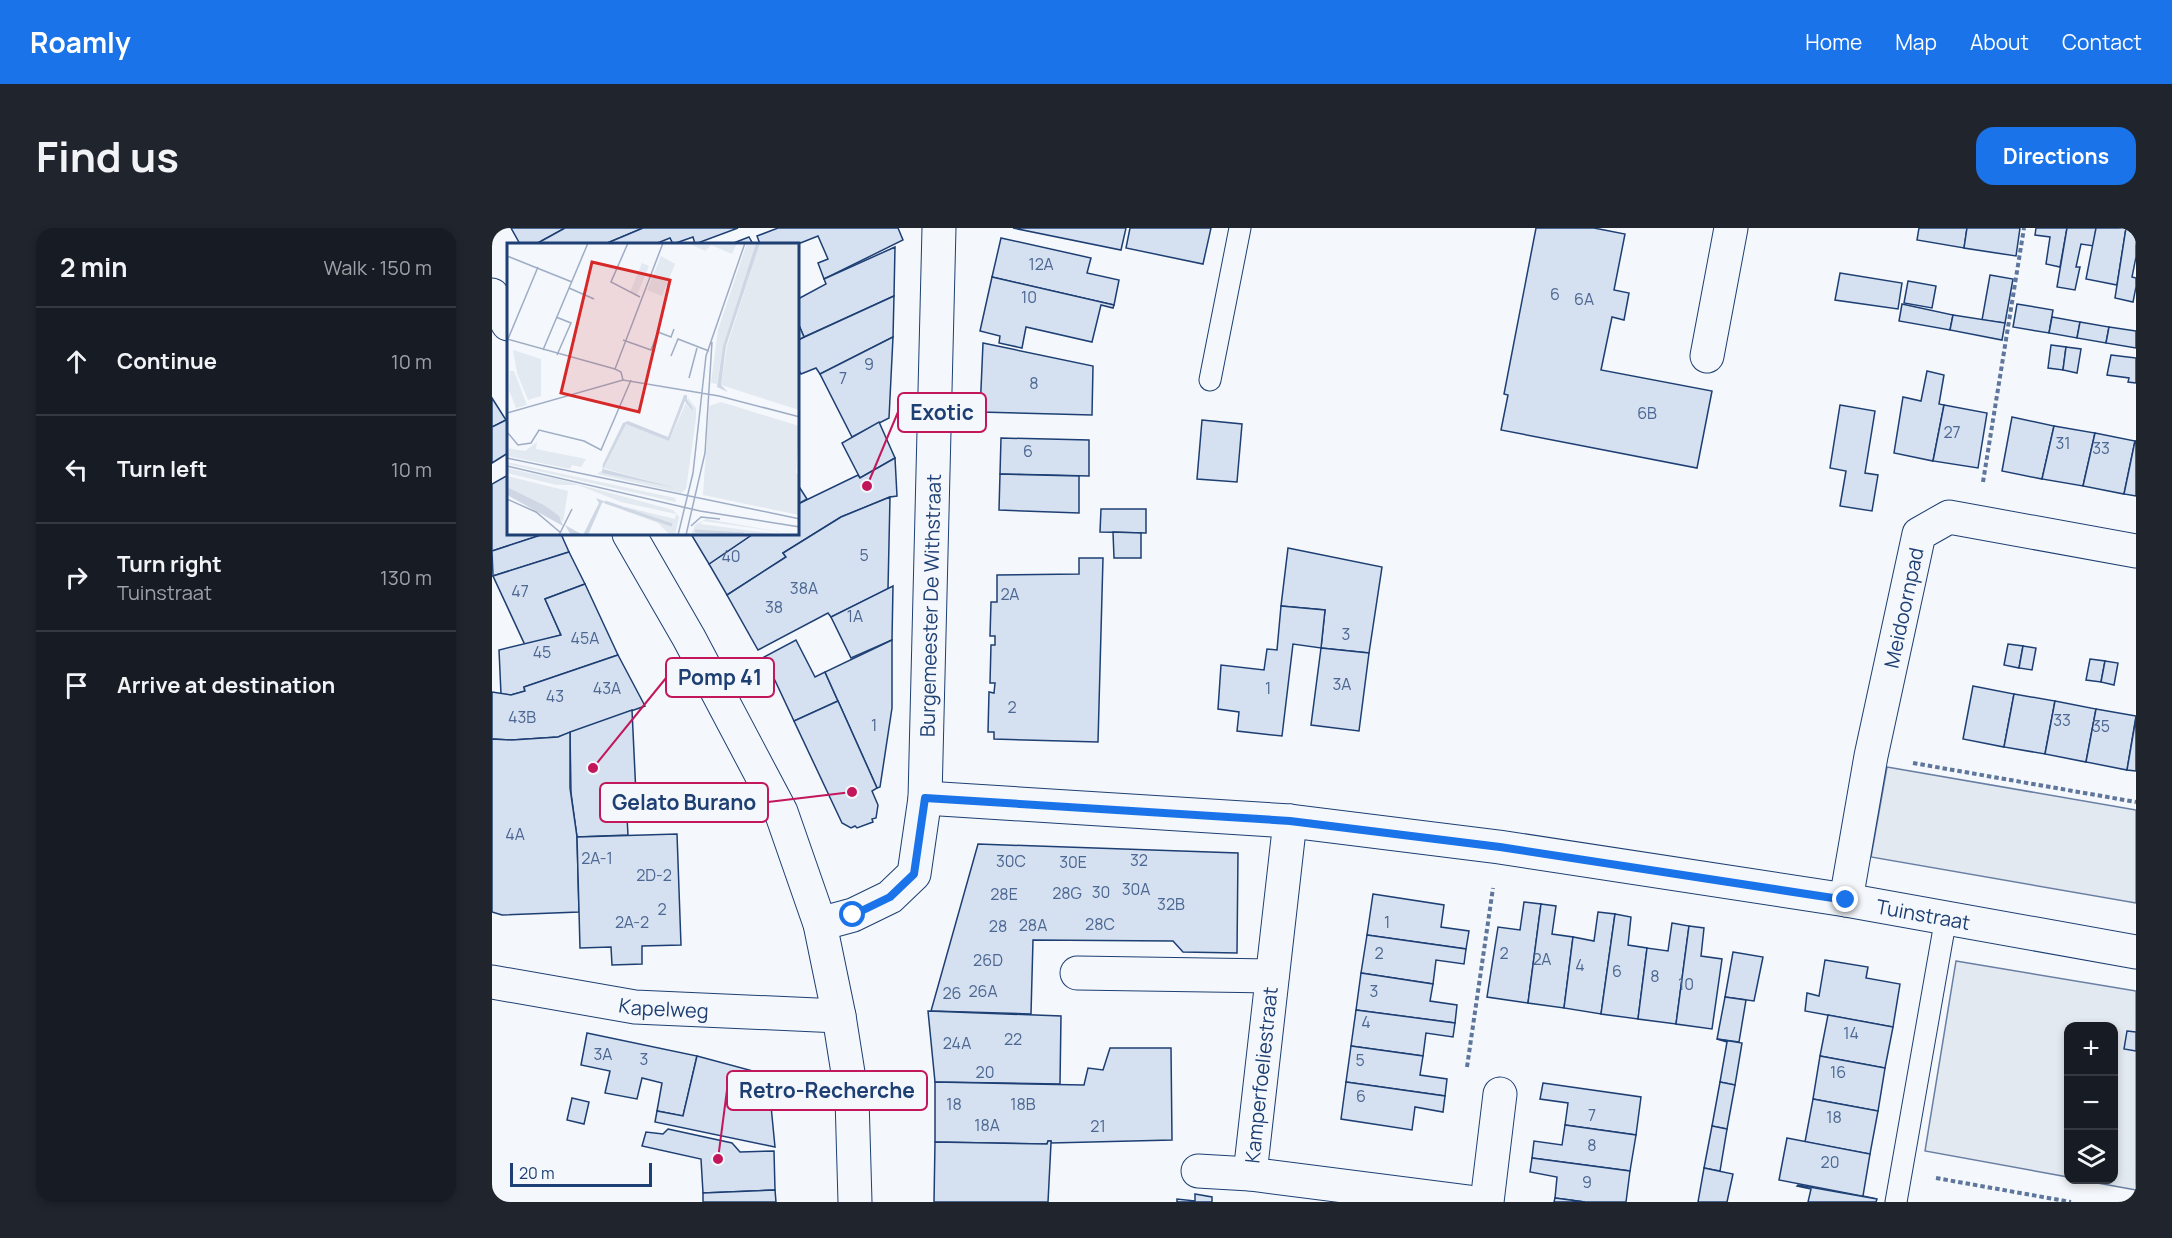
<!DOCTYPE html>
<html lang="en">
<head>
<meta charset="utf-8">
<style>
	body { margin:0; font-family:Manrope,sans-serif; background:#20242c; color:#f1f3f6 }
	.controls { position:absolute; right:18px; bottom:18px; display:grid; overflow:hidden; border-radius:12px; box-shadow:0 3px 9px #0003 }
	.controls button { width:54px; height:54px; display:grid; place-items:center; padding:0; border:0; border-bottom:2px solid #363941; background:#171b24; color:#f1f3f6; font:30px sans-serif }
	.scale { position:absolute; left:18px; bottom:15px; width:142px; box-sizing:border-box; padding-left:6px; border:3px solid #1d3f73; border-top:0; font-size:16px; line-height:21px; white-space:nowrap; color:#1d3f73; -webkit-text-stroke:4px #f4f7fb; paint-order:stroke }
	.stop { position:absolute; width:18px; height:18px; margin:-14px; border:4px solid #1a73e8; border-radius:50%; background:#fff }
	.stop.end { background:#1a73e8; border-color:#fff; box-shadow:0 2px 6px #0008 }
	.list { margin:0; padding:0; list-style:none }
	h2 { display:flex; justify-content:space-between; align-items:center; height:78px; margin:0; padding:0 24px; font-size:26px }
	h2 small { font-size:20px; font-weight:400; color:#9ea1a6 }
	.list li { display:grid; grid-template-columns:39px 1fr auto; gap:18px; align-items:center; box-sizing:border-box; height:108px; padding:0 24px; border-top:2px solid #363941 }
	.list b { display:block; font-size:22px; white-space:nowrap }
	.list p { margin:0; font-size:20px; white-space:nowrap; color:#9ea1a6 }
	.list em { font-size:20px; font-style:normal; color:#9ea1a6 }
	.icon { flex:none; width:33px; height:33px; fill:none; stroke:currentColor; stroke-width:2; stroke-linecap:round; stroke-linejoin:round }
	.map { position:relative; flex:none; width:1644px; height:974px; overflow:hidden; border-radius:18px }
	header { display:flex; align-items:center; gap:36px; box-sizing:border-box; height:84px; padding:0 30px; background:#1a73e8; color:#fff }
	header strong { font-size:28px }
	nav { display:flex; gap:33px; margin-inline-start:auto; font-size:21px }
	.intro { display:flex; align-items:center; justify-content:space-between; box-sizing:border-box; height:144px; padding:0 36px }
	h1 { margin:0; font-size:42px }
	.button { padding:15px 27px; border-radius:18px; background:#1a73e8; color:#fff; font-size:21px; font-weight:700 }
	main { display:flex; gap:36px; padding:0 36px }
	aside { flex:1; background:#171b24; border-radius:18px; box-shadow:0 3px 9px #0003 }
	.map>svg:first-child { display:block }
</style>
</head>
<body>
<header>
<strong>Roamly</strong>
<nav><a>Home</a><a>Map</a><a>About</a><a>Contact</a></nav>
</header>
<div class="intro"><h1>Find us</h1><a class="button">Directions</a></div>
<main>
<aside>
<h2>2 min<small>Walk · 150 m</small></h2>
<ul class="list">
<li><svg class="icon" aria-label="ahead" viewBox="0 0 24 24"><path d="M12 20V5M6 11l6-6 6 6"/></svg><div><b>Continue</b></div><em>10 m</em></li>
<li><svg class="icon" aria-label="left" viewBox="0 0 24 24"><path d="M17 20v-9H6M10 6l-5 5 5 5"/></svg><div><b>Turn left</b></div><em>10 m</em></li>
<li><svg class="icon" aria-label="right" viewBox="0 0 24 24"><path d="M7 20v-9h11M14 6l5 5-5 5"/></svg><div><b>Turn right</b><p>Tuinstraat</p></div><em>130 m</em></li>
<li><svg class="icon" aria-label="arrive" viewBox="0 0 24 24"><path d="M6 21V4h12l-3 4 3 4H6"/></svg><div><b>Arrive at destination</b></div></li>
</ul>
</aside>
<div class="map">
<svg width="1644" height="974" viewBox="0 0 1644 974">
	<rect width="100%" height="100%" fill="#f4f7fb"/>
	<g fill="#e3e9f0" stroke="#687fa3" stroke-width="1.5">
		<polygon points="1395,539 1644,582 1644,675 1379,629"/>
		<polygon points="1464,733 1644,763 1644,962 1589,952 1622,952 1622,798 1576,798 1576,949 1433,923"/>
	</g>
	<g fill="#d5e0f0" stroke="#1d3f73" stroke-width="1.5">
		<polygon points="19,0 73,0 44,16 28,16"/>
		<polygon points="73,0 151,0 113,16 44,16"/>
		<polygon points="151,0 246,0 203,16 201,9 181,16 178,10 163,16 113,16"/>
		<polygon points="286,0 406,0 411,12 332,51 326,35 336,31 326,8 306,16 268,16 265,8"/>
		<polygon points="521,0 634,0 629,22"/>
		<polygon points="638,0 719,0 711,36 634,20"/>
		<polygon points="1044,0 1102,0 1133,6 1122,62 1137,65 1132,92 1120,89 1109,142 1220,163 1205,240 1009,202 1016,167 1012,166"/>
		<polygon points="1427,0 1475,0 1472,20 1425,12"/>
		<polygon points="1475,0 1528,0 1524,28 1472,20"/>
		<polygon points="1544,0 1575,0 1568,39 1554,36 1558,9 1543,7"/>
		<polygon points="1575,0 1604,0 1602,18 1589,16 1584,39 1588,39 1583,62 1565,59"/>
		<polygon points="1604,0 1634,0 1625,57 1594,51"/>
		<polygon points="1634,0 1644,0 1644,29 1640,49 1644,50 1644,59 1641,74 1623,70"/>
		<polygon points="257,9 261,16 239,16"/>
		<polygon points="509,10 599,30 595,45 627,52 622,77 500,49"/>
		<polygon points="403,19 402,68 312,109 306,95 306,71 334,56 332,51"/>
		<polygon points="1348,45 1410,55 1406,81 1343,72"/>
		<polygon points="1498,47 1521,51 1513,95 1490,92"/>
		<polygon points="500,49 622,77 621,80 609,77 600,114 534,99 530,120 507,115 508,108 488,103"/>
		<polygon points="1416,53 1444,58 1440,80 1412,75"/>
		<polygon points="402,68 401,109 328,146 324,140 309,146 306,141 306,112"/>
		<polygon points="1410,76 1461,87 1458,102 1407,93"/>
		<polygon points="1525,76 1561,82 1557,105 1521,99"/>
		<polygon points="1461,87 1513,95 1510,112 1458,102"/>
		<polygon points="1560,89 1588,94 1585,110 1557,105"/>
		<polygon points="1588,94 1617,99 1614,115 1585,110"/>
		<polygon points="306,95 312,109 306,112"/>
		<polygon points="1617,99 1644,103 1644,120 1614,115"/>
		<polygon points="401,109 397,190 360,209 328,146"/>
		<polygon points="491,115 601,138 600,187 488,184"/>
		<polygon points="1559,117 1574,119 1571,142 1556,140"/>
		<polygon points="1574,119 1589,121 1585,145 1571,142"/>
		<polygon points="1619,127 1644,130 1644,155 1636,154 1637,150 1615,147"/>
		<polygon points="1435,143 1452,147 1447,176 1452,177 1441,233 1402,225 1411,169 1429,173"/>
		<polygon points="0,170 14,192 0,199"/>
		<polygon points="1348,177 1383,183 1373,245 1386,247 1380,283 1348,278 1354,243 1338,240"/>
		<polygon points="1452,177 1495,185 1486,240 1441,233"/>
		<polygon points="1520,189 1562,198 1550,251 1510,243"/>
		<polygon points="14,192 16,197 16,225 0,235 0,199"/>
		<polygon points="710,192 750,196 745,254 705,251"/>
		<polygon points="387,194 403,230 368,250 350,215"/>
		<polygon points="1562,198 1603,205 1591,258 1550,251"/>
		<polygon points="1603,205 1643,213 1632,266 1591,258"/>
		<polygon points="509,210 597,212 597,248 508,246"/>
		<polygon points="1643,213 1644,213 1644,268 1632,266"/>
		<polygon points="403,230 405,268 398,269 349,289 291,325 294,329 235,367 217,336 261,306 306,306 306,276 366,247 368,250"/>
		<polygon points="508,246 587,248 587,285 507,282"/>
		<polygon points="16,247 16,306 52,306 0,323 0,256"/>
		<polygon points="306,257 315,271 306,276"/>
		<polygon points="398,269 396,361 339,389 336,385 266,422 235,367 294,329 291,325 349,289"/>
		<polygon points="609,281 654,281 654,305 608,304"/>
		<polygon points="621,304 649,305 649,330 622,330"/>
		<polygon points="52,306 69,306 77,324 1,348 0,323"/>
		<polygon points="199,306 261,306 217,336"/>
		<polygon points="796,320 890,339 877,425 829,420 833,382 789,378"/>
		<polygon points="77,324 93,356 53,371 69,407 33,417 1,348"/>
		<polygon points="587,330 611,330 606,514 502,511 502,504 496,504 497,464 502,465 503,455 498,455 499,417 503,417 503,408 498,408 499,374 505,374 505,347 587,346"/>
		<polygon points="93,356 126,427 32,459 33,463 19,467 9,466 7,422 69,407 53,371"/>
		<polygon points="401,358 400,412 359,430 339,389"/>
		<polygon points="789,378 833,382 829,420 801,416 790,508 745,503 747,484 726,481 729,437 772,442 775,421 785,422"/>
		<polygon points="304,412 323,449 333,444 346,473 302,493 272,429"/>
		<polygon points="400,412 400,480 388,559 385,560 333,444"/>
		<polygon points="1516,416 1531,418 1527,440 1512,437"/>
		<polygon points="1531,418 1544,420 1540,442 1527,440"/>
		<polygon points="829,420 877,425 867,503 819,497"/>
		<polygon points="126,427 153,478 66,509 20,512 0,511 0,464 19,467 33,463 32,459"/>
		<polygon points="1598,431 1613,433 1609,454 1594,452"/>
		<polygon points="1613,433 1626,435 1622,457 1609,454"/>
		<polygon points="1481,458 1522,466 1512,519 1471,511"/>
		<polygon points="1522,466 1563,473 1553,526 1512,519"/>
		<polygon points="346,473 385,560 380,563 386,577 384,590 380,591 381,594 365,600 363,598 359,600 350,595 302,493"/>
		<polygon points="1563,473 1604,481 1594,534 1553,526"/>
		<polygon points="1604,481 1644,488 1635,542 1594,534"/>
		<polygon points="140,482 145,588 135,589 136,607 85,609 79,565 78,504"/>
		<polygon points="1644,490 1644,543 1635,542"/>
		<polygon points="78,504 78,560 85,609 87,684 10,687 0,684 0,511 20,512 66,509"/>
		<polygon points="185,606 189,717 150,718 150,736 120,737 119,719 88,720 85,609"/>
		<polygon points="486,616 746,625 745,725 691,724 681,713 541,712 539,786 439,783"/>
		<polygon points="881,666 952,677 949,699 977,703 974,721 875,707"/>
		<polygon points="1032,674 1049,676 1036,775 995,769 1006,699 1028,702"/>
		<polygon points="1049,676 1064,678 1060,706 1081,709 1072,780 1036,775"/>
		<polygon points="1106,684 1123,686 1109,786 1072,780 1081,709 1102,713"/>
		<polygon points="1123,686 1139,689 1136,717 1155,720 1146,791 1109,786"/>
		<polygon points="1180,695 1197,698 1184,796 1146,791 1155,720 1176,723"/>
		<polygon points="1197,698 1212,700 1209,728 1230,731 1220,801 1184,796"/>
		<polygon points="875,707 974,721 972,736 944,732 941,756 869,745"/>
		<polygon points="1241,724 1271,729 1262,773 1233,769"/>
		<polygon points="1333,732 1376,739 1374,750 1408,756 1401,799 1313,783 1315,765 1327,768"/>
		<polygon points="869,745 941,756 938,773 965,777 963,795 864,782"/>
		<polygon points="1233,769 1254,772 1247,814 1225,811"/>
		<polygon points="864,782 963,795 961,809 934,805 931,828 859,818"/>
		<polygon points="436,783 569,788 568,856 443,854"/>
		<polygon points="1336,787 1401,799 1393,840 1328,828"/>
		<polygon points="1635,803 1644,804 1644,823 1632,821"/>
		<polygon points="95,805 205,828 191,888 165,883 170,855 150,850 145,871 113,865 118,843 89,837"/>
		<polygon points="1225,811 1250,815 1243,857 1228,854 1235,814"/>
		<polygon points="859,818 931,828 928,847 955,851 953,868 854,854"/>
		<polygon points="618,820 679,820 680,912 559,915 559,913 556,913 555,916 443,914 443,854 592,857 596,840 611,842"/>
		<polygon points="205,828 276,847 283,919 163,894 165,883 191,888"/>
		<polygon points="1328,828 1393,840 1386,883 1321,871"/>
		<polygon points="854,854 953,868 951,884 923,879 920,902 849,891"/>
		<polygon points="1228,854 1243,857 1235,901 1220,898"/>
		<polygon points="1051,855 1149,869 1144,907 1073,897 1076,875 1048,871"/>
		<polygon points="80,870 97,874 92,896 75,892"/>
		<polygon points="1321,871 1386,883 1378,926 1313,914"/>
		<polygon points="1073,897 1144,907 1138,943 1040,930 1042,913 1070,917"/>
		<polygon points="1220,898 1235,901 1228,943 1212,940"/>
		<polygon points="176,901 240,915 248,924 282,923 283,962 211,965 209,931 150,918 154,904 171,906"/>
		<polygon points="1295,910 1378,926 1371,968 1385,971 1287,952"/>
		<polygon points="556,913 559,913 559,915 556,974 442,974 443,914 555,916"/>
		<polygon points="1040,930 1138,943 1134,974 1093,974 1063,970 1065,949 1038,944"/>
		<polygon points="1212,940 1241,946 1235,974 1206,974"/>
		<polygon points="1306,957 1385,971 1384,974 1316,974 1319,961 1305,958"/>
		<polygon points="283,962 284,974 211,974 211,965"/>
		<polygon points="703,966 720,969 720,974 685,974 685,971 703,973"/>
		<polygon points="1063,970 1093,974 1062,974"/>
	</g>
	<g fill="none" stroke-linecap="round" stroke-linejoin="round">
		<g stroke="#1d3f73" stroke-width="23">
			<g id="lane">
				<polyline points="718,152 748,0"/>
				<polyline points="1404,974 1454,689"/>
			</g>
		</g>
		<g stroke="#1d3f73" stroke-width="35">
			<g id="street">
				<polyline points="0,67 16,96"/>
				<polyline points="1215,128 1239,0"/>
				<polyline points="137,306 197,410 289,584 328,696 347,788 360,870 363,974"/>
				<path id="s1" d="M433 570 798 593 1007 619 1354 672 1644 724"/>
				<polyline points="798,593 758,946 977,974"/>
				<path id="s2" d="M1354 672 1379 528 1427 306 1457 289 1644 323"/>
				<path id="s3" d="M328 696 361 687 398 669 422 646 433 570 447 0"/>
				<polyline points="585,745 780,748"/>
				<path id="s4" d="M0 754 143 779 347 788"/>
				<polyline points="706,943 758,946"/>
				<polyline points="995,974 1008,866"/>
			</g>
		</g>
		<g stroke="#5e769c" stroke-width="4" stroke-dasharray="4.5 3" stroke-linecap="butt">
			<polyline points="1491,254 1532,0"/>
			<polyline points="1421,535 1644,574"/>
			<polyline points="975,839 1001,660"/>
			<polyline points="1444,950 1579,974"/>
		</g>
		<use href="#lane" stroke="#f4f7fb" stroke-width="21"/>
		<use href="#street" stroke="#f4f7fb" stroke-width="33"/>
	</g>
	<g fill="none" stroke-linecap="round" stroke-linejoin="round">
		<polyline stroke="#1a73e8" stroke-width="8" points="361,687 398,669 422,646 433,570 798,593 1008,619 1354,672"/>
	</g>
	<g text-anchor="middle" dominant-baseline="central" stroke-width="4.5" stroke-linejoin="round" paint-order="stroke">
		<g font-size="16" fill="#4b6792">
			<text x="549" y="36">12A</text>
			<text x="1063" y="66">6</text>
			<text x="537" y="69">10</text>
			<text x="1092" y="71">6A</text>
			<text x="377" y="136">9</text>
			<text x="351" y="150">7</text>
			<text x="542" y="155">8</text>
			<text x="1155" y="185">6B</text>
			<text x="1460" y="204">27</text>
			<text x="1571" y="215">31</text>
			<text x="1609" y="220">33</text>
			<text x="536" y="223">6</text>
			<text x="372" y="327">5</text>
			<text x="239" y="328">40</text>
			<text x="312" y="360">38A</text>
			<text x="28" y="363">47</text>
			<text x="518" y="366">2A</text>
			<text x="282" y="379">38</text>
			<text x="363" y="388">1A</text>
			<text x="854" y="406">3</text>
			<text x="93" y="410">45A</text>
			<text x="50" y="424">45</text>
			<text x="850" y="456">3A</text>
			<text x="115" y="460">43A</text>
			<text x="776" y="460">1</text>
			<text x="63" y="468">43</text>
			<text x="520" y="479">2</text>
			<text x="30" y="489">43B</text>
			<text x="1570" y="492">33</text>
			<text x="382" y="497">1</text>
			<text x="1609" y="498">35</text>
			<text x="23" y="606">4A</text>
			<text x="105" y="630">2A-1</text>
			<text x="647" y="632">32</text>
			<text x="519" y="633">30C</text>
			<text x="581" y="634">30E</text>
			<text x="162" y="647">2D-2</text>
			<text x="644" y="661">30A</text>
			<text x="609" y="664">30</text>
			<text x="575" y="665">28G</text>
			<text x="512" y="666">28E</text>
			<text x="679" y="676">32B</text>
			<text x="170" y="681">2</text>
			<text x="140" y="694">2A-2</text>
			<text x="895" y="694">1</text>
			<text x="608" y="696">28C</text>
			<text x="541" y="697">28A</text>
			<text x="506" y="698">28</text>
			<text x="887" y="725">2</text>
			<text x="1012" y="725">2</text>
			<text x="1050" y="731">2A</text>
			<text x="496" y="732">26D</text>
			<text x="1088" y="737">4</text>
			<text x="1125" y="743">6</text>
			<text x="1163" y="748">8</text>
			<text x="1194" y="756">10</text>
			<text x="491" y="763">26A</text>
			<text x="882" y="763">3</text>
			<text x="460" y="765">26</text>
			<text x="874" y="794">4</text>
			<text x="1359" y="805">14</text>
			<text x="521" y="811">22</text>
			<text x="465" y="815">24A</text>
			<text x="111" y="826">3A</text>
			<text x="152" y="831">3</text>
			<text x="868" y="832">5</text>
			<text x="493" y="844">20</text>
			<text x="1346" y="844">16</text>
			<text x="869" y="868">6</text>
			<text x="462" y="876">18</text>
			<text x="531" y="876">18B</text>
			<text x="1100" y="887">7</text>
			<text x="1342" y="889">18</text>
			<text x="495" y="897">18A</text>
			<text x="606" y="898">21</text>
			<text x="1100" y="917">8</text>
			<text x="1338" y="934">20</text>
			<text x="1095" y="954">9</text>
		</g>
		<g font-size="20" fill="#1d3f73" stroke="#f4f7fb">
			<text stroke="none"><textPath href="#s3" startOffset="378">Burgemeester De Withstraat</textPath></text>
			<text stroke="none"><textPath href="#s2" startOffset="298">Meidoornpad</textPath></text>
			<text stroke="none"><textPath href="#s1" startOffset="1006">Tuinstraat</textPath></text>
			<text stroke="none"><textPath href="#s4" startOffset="174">Kapelweg</textPath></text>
			<text transform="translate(769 847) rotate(-84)">Kamperfoeliestraat</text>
		</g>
	</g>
	<g transform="translate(15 15)">
		<rect width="292" height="292" fill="#f4f7fb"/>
		<path d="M181 0H230L225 11 204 2 198 8ZM240 0H249L216 103 210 141 204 140 211 87ZM253 0H292V167L214 142 220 103ZM154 13 168 21 155 53 140 47ZM135 20 142 23 130 52 123 49ZM6 107 34 116V153L21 157 10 130ZM3 128H7L20 162 9 165 2 147ZM181 155 189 165V175L179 246 174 250 90 231 94 228 165 244 96 225 119 180 162 198ZM214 159 292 183 289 230 292 232V272L196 252 202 163ZM30 199 29 206 79 216 74 224 65 222 63 226 0 213V205L18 208ZM0 219 168 255 169 259 0 221ZM0 225 59 238 166 267 172 274 168 292H163L151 280 116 267 119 264 168 276 169 271 114 259 71 242H50L0 230ZM0 233 61 248 56 279 37 262 0 244ZM199 276 275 289 196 278 193 281 277 292H184L188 282Z" fill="#e3e9f0"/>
		<path d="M249 0H253L219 103 214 142 221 149 210 144 216 103ZM177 152H180V157L185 164 186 168 178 158 162 198 119 181 96 226 169 245 95 230 96 221 116 180 121 178 161 194ZM0 244 37 262 52 273 56 283 0 252ZM89 255 99 259 95 260 81 292H64L58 282 76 292 92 260Z" fill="#cfd7e4"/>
		<path fill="none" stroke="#cfd7e4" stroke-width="3" d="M98 259 165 282M188 288 237 291"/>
		<path fill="none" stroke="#9eadc5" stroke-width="1.5" d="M121 0 104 39 133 54M0 13 65 39M62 45 87 56M49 74 64 80 50 112M0 96 108 126 114 129 116 137M1 96 31 24M116 97 144 107 151 89 164 94 167 86M36 107 81 0M164 113 171 96 202 108M108 126 156 0M182 135 190 105M0 170 116 137 212 153 293 174M0 189 11 202 24 200 32 187 77 198 94 207 124 137M0 215 293 276M0 223 193 268 293 284M0 256 29 269 54 290M184 283 194 274 213 276M52 292 65 266M171 292 186 230 199 113 238 0M179 292 198 210 205 99"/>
		<path fill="#d62828" fill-opacity="0.15" stroke="#d62828" stroke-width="3" d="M85 19 163 37 132 169 54 150Z"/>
		<rect width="292" height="292" fill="none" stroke="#1d3f73" stroke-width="3"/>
	</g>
	<path fill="none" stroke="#c2185b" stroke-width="2" d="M375 258L406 184M101 540L174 450M360 564L276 574M226 931L235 862"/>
	<g fill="#c2185b" stroke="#f4f7fb" stroke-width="2">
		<circle cx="375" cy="258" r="6"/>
		<circle cx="101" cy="540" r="6"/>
		<circle cx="360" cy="564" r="6"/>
		<circle cx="226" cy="931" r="6"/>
	</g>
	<g fill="#f4f7fb" stroke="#c2185b" stroke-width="2">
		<rect x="406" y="165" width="88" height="39" rx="6"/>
		<rect x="174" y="430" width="108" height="39" rx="6"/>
		<rect x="108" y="555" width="168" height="39" rx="6"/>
		<rect x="235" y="843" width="200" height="39" rx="6"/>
	</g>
	<g font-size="21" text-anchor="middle" font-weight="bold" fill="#1d3f73">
		<text x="450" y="192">Exotic</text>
		<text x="228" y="457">Pomp 41</text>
		<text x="192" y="582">Gelato Burano</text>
		<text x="335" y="870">Retro-Recherche</text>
	</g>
</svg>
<div class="controls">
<button>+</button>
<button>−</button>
<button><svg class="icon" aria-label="layers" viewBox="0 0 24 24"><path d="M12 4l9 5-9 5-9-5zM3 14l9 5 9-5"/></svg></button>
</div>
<div class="scale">20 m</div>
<div class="stop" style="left:361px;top:687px"></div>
<div class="stop end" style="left:1354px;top:672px"></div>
</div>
</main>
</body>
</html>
